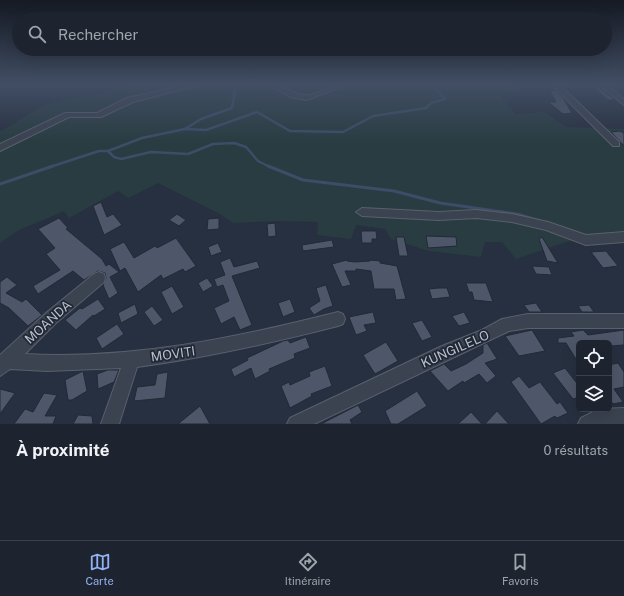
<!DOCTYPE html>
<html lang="fr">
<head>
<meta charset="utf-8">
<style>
	body { margin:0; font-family:"Public Sans",sans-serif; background:#2a303c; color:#f1f3f6 }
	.controls { position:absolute; right:12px; bottom:12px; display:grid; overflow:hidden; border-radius:6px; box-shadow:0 4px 16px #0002 }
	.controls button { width:36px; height:36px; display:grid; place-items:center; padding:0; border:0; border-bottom:1px solid #3b414c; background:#1d2430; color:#f1f3f6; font:20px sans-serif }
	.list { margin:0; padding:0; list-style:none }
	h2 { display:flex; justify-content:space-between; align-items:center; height:52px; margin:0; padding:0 16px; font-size:17px }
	h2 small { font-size:13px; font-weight:400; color:#a0a4ab }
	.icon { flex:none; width:22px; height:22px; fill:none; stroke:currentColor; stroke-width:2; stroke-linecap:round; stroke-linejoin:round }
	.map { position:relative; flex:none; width:624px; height:424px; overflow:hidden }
	.search { position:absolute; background:#1d2430; box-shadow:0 4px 16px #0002; left:12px; right:12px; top:12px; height:44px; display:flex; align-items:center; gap:10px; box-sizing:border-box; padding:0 14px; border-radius:22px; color:#a0a4ab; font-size:15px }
	.sheet { height:116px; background:#1d2430 }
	nav { display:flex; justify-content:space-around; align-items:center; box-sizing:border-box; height:56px; border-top:1px solid #3b414c; background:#1d2430; font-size:11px; color:#a0a4ab }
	nav a { display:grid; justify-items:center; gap:2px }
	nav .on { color:#94b1f3 }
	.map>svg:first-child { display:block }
</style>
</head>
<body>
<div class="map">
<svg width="624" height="424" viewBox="0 0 624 424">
	<rect width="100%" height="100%" fill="#273040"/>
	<path fill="#293c41" d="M132 84H512L525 93 500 95 515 114 544 112 566 127 624 129V234L596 235 572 240 516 259 502 242H485L481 257 429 251 391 239 385 229 356 225 351 239 317 235 318 222 276 221 233 223 220 214 158 183 128 198 118 191 69 218 64 211 17 231 0 243V131C17 124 31 110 49 104 76 95 105 96 132 84Z"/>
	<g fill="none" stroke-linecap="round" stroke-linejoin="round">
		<g stroke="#3e4c68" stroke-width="2.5">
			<polyline points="185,129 201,119 232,108 236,84"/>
			<polyline points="108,151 142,138 185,129 206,130 257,112 290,131 343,132 373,116 426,108 431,103 445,99 432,84"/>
			<polyline points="50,167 99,151 108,151 114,157 121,159 151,152 188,154 213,144 234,143 246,147 258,161 270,167"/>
		</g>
		<g stroke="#3e4c68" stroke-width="3">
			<polyline points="268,166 303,180 394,191 440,203 517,214 537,220"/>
			<polyline points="0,184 53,166"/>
		</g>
	</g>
	<g fill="#4e5669" stroke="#222937">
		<polygon points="594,88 600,88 615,100 608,100"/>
		<polygon points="555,90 563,98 572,113 563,114 548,102 556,102 550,91"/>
		<polygon points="620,131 624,133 624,146 611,132"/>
		<polygon points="101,202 107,217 113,214 122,225 104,235 93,206"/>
		<polygon points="177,214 186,220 179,226 169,220"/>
		<polygon points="59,218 68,228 66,229 102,259 106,266 109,264 119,272 110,277 118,293 109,299 103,285 106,278 105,273 98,271 84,280 73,271 38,294 33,286 60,270 46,254 55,248 38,229"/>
		<polygon points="219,218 219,229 207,230 208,219"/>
		<polygon points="275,223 276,236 268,237 267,224"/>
		<polygon points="361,231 376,231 377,239 372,239 372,243 362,243"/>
		<polygon points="426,236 456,237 457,246 428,248"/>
		<polygon points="396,237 404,237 408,256 399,256"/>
		<polygon points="542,237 558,263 547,261 539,239"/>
		<polygon points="176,238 196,266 185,272 183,269 163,279 161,275 138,292 125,268 120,271 110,249 124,242 134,258 155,246 157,248"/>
		<polygon points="332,240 334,247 303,251 302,245"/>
		<polygon points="218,243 222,252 211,256 208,247"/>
		<polygon points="606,251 618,266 603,268 591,252"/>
		<polygon points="230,258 234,267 257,261 260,268 232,276 252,325 240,330 234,317 221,324 214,308 229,301 223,285 217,287 214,279 225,275 220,262"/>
		<polygon points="347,260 347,261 355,262 370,261 370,260 380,261 380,263 397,266 406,299 396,300 394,289 374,289 371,271 356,269 356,271 345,271 351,285 342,287 332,264"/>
		<polygon points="532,266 549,267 552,275 536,274"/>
		<polygon points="7,277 17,285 6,293 22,302 26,299 42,315 28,326 9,308 0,303 0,282"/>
		<polygon points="207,278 213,286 203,292 198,283"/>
		<polygon points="466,283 486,283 493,302 474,300 472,292 469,292"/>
		<polygon points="326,285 333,306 324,309 314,315 309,308 320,301 316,288"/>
		<polygon points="172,286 184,307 172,314 161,292"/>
		<polygon points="439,288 447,288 450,297 432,299 429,289"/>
		<polygon points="98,299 105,309 94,316 93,315 76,330 65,320 80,308 82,309"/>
		<polygon points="290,299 295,312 283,317 278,303"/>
		<polygon points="536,303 542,312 529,312 524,305"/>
		<polygon points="135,304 138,314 121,323 118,313"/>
		<polygon points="589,305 594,312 582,312 578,306"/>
		<polygon points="152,306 163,320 154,326 144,312"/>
		<polygon points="373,312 376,323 364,325 367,331 356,335 349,317"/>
		<polygon points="464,312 470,323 459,326 452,316"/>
		<polygon points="422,320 432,337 422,341 412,323"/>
		<polygon points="117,324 124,334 102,349 96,338"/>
		<polygon points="532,330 545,351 519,356 505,336"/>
		<polygon points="583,330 588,335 624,330 624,345 611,346 609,343 579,343 579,364 566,343 558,343 558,338 574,336 571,332"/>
		<polygon points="306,337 310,348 294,354 295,358 269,369 270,371 255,379 251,368 234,377 231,369 248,360 247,358 283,341 288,340 290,343"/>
		<polygon points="386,342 398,361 375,374 363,355"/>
		<polygon points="487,343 497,359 485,363 496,376 487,383 479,374 464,383 463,381 448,391 430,371 444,364 451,371 466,364 483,353 483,345"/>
		<polygon points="618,363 624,372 624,387 614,389 623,402 613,404 609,398 609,365"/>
		<polygon points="325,366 332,386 311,394 312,396 290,408 281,386 289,382 290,385 310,376 309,372"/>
		<polygon points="565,368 579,386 579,397 573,399 553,373"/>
		<polygon points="108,370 119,370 114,382 98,389 97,374"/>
		<polygon points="83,371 87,391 72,400 68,400 65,380"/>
		<polygon points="168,372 165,398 134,401 137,387 155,385 157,374"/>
		<polygon points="519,376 529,388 540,382 557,404 560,402 568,413 557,418 555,416 541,424 511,382"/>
		<polygon points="0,389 15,393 0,414"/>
		<polygon points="417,391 427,406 398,424 391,424 385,411"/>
		<polygon points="44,393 57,395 45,416 56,416 53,424 14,424 25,409 33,412"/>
		<polygon points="358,405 362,412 350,420 352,424 321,424"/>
		<polygon points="200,406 210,424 178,424"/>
		<polygon points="497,411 509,424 485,424"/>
		<polygon points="471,412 482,424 458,424"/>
		<polygon points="78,415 92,416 93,424 73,424"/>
	</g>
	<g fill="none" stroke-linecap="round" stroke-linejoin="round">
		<g stroke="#59606d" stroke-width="2">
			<g id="minor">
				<polygon points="190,84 203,84 133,102 101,117 69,117 0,151 0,144 65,113 97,113 127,98"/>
				<path d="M268 84C282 84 291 94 305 95 316 96 332 84 348 84L307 100 290 97Z"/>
				<polygon points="551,84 559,84 619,142 619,146 613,146"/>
				<polygon points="598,84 606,84 624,99 624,105"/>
				<polygon points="362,208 439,212 476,210 512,214 548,222 586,235 624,232 624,242 586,245 546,230 512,222 476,218 439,220 362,216 356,212"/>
				<path d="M99 272 104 274 105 278 104 282 56 323 25 354C131 360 235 338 338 312L343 314 345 319 343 324 338 326C271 343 205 358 137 367L119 424H101L121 368 47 371 10 369 0 376V355L46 313 94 274Z"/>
				<polygon points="528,314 624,314 624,328 528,328 509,331 314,424 287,424 290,418 442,346 482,330 502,319"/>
				<polygon points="624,408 624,424 578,424 581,418 599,409"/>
			</g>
		</g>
		<use href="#minor" fill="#3b4250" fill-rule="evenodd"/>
	</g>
	<linearGradient id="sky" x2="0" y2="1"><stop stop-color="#151a23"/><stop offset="0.59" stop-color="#414e64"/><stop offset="1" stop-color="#414e64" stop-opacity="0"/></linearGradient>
	<rect width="624" height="143" fill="url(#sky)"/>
	<g text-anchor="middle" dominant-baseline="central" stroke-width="3.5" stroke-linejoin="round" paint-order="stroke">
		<g font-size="13" fill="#b8beca" stroke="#202735">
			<text transform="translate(48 322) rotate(-42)">MOANDA</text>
			<text transform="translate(455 349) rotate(-24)">KUNGILELO</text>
			<text transform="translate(173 354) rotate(-8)">MOVITI</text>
		</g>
	</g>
</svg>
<div class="controls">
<button><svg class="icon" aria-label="locate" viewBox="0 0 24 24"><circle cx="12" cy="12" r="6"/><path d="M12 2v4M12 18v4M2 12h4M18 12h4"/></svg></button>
<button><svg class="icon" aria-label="layers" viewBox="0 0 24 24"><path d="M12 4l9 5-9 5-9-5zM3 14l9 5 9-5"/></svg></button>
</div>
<div class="search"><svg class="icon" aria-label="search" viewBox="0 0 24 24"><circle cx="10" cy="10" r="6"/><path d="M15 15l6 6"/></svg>Rechercher</div>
</div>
<section class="sheet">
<h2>À proximité<small>0 résultats</small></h2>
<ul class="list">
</ul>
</section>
<nav>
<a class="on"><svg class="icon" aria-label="map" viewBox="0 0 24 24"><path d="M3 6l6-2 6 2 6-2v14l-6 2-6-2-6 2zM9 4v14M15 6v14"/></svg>Carte</a>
<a><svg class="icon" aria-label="directions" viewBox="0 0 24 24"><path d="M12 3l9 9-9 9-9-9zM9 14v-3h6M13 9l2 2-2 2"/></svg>Itinéraire</a>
<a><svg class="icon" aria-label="saved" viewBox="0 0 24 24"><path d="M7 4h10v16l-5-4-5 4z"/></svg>Favoris</a>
</nav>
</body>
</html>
